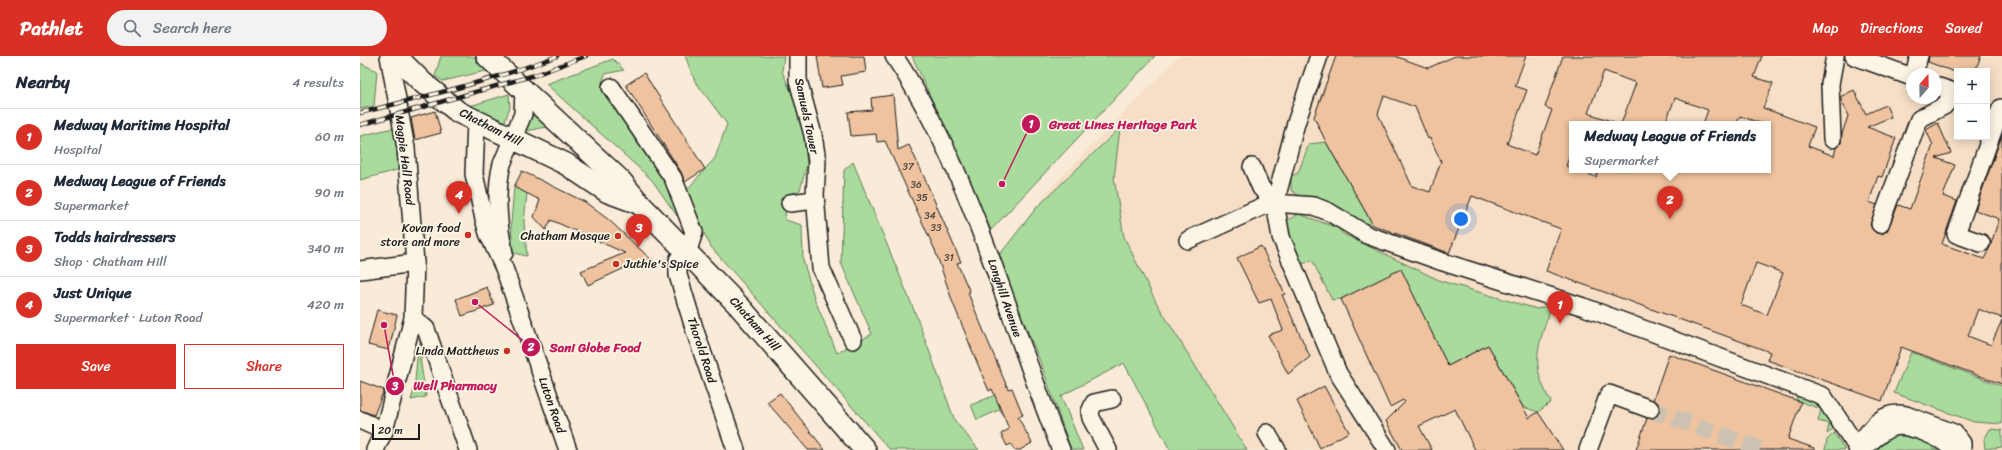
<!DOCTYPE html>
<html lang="en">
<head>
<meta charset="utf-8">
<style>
	body { margin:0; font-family:Sriracha,sans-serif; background:#f2f2f3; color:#1f2937 }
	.controls { position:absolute; right:12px; top:12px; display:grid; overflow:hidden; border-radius:0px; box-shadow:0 2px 10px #0003 }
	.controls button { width:36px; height:36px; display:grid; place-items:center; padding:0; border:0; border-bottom:1px solid #e0e1e3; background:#fff; color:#1f2937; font:20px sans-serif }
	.compass { position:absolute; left:1546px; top:12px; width:36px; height:36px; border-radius:50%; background:#fff; box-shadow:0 2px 10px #0003; rotate:20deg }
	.scale { position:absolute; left:12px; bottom:10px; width:48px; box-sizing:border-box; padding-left:4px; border:2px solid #1c1c1c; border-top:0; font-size:11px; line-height:14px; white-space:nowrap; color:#1c1c1c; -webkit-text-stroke:3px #fcf5e5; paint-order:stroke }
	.you { position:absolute; left:1101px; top:163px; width:14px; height:14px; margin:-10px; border:3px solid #fff; border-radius:50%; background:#1a73e8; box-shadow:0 0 0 6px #1a73e833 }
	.badge { display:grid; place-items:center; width:26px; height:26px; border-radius:50%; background:#d93025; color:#fff; font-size:13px; font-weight:700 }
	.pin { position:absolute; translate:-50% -33px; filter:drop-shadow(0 1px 2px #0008) }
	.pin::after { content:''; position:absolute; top:21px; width:14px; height:12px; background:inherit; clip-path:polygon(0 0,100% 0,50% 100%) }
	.popup { position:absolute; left:1209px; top:65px; width:202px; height:52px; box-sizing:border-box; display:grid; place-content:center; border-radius:0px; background:#fff; filter:drop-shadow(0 1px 3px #0005); font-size:13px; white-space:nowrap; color:#747a83 }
	.popup b { font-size:15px; color:#1f2937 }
	.popup::after { content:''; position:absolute; left:50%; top:100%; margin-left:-8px; border:8px solid transparent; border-top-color:#fff }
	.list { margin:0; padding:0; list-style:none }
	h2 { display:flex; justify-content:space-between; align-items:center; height:52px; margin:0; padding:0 16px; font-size:17px }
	h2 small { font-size:13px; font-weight:400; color:#747a83 }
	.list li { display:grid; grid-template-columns:26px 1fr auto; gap:12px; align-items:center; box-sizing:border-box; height:56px; padding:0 16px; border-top:1px solid #e0e1e3 }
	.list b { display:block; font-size:15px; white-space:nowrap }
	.list p { margin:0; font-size:13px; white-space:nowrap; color:#747a83 }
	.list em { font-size:13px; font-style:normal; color:#747a83 }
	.actions { display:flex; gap:8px; padding:12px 16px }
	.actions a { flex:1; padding:9px 0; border:1px solid #d93025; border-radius:0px; text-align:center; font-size:14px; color:#d93025 }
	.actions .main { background:#d93025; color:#fff }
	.icon { flex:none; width:22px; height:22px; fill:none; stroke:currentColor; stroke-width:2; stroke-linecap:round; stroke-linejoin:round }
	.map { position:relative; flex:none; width:1642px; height:394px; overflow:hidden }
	header { display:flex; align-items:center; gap:24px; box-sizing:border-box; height:56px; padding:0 20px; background:#d93025; color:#fff }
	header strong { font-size:19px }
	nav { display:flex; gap:22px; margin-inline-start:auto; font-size:14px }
	.search { width:280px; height:36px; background:#f2f2f3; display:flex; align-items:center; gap:10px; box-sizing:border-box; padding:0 14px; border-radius:22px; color:#747a83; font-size:15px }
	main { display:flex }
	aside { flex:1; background:#fff }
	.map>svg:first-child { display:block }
</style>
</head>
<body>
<header>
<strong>Pathlet</strong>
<div class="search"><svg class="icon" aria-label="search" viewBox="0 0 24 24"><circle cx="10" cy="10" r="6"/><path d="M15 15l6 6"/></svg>Search here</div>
<nav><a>Map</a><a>Directions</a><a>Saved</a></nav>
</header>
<main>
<aside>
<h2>Nearby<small>4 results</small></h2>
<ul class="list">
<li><span class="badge">1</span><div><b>Medway Maritime Hospital</b><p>Hospital</p></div><em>60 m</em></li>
<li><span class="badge">2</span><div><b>Medway League of Friends</b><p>Supermarket</p></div><em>90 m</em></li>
<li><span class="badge">3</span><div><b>Todds hairdressers</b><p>Shop · Chatham Hill</p></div><em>340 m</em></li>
<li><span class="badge">4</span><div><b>Just Unique</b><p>Supermarket · Luton Road</p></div><em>420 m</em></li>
</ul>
<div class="actions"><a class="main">Save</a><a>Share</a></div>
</aside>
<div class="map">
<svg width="1642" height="394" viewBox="0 0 1642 394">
	<rect width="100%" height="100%" fill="#f9ebd7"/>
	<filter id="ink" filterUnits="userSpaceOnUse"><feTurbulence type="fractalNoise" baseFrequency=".025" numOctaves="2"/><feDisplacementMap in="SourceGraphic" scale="8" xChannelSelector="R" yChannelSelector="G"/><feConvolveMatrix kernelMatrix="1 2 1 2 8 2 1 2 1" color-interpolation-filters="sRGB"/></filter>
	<g filter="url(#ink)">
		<path fill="#f6dfc6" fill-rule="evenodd" d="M819 0H1642V394H835L682 141ZM1597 15H1627V81H1597ZM1552 18H1576V42H1552ZM1212 68H1408V114H1212Z"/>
		<g fill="#a9db9c" stroke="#627c5c">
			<polygon points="81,0 113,0 134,13 83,25 75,20"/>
			<polygon points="325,0 424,0 422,15 442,62 447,109 440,134 426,141 425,164 442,169 443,204 455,244 477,297 512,278 481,207 484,114 493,106 556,259 595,365 619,394 530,394 351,191 324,137 355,102 367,68 335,25"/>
			<polygon points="552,0 795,0 631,174"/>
			<polygon points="253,3 264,14 245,18 242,27 317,142 317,160 292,124 186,28"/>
			<polygon points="0,7 17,15 14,50 0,53"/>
			<polygon points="149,38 150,51 144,68 122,59 110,50"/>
			<polygon points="171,55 188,69 186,71 167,75 166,72"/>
			<polygon points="37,71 41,113 0,124 0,80"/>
			<polygon points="760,72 754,122 764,181 796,246 887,394 810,394 764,307 701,340 723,394 712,394 709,388 680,305 636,199 641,197 677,151"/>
			<polygon points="966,86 1013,169 993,164 939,140 931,134 931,120 938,117 949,88"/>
			<polygon points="154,131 167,137 164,167 167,200 153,197 151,167"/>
			<path d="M939 158 978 172 983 178 1081 225 1177 253 1192 248C1179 289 1168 306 1191 346L1178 356 1163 351 1128 289 1088 310 1041 214 981 243 972 244 952 204 938 210 921 181 928 164Z"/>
			<path d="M61 284 71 300 60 302 66 341 51 344C58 324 54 304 61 284Z"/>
			<polygon points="1551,296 1642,330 1642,368 1614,366 1534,337"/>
			<path d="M1439 337C1455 346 1465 355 1476 370L1467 378 1469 368 1458 365 1461 353 1436 344Z"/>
			<polygon points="635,339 641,353 617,364 611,349"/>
			<polygon points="1630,373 1642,374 1642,391 1625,393 1624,384"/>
			<polygon points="1542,375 1585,394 1514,394 1523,381"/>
			<polygon points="1474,377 1485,394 1465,394 1467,384"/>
		</g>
		<g fill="#efc39f" stroke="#1c1c1c" fill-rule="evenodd">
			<polygon points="457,0 504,0 506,16 481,20 483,29 462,32"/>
			<path d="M976 0H1035L1068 12 1095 0H1166L1155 30 1167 34 1147 88 1175 99 1192 54 1185 51 1203 0H1402L1394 21 1413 27 1403 52 1455 71 1448 90 1474 100 1476 92 1481 87 1482 78 1488 60 1480 41 1494 34 1506 58 1526 49 1531 61 1507 71 1536 82 1522 121 1518 120 1509 146 1517 149 1510 169 1516 177 1522 178 1527 175 1538 149 1550 153 1573 89 1566 74 1578 67 1591 97 1576 102 1595 109 1583 140 1597 145 1582 188 1624 203 1630 191 1639 163 1615 154 1642 79V262L1618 253 1608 280 1631 289 1642 264V328L1541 291 1522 345 1407 304 1410 296 1186 215 1201 173 1112 140 1089 197 1013 169 966 86 954 61ZM1244 15 1276 27 1261 68H1305L1315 42 1348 54 1343 68H1376L1380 60 1403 68H1408V114H1238L1236 121 1218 114H1212V112L1206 110 1212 94V68H1254V66L1228 57ZM1024 40 1055 51 1068 83 1070 82 1081 105 1070 136 1052 130 1018 58ZM1396 207 1423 217 1407 259 1381 249Z"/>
			<polygon points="1569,0 1621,0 1615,15 1592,15 1568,6"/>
			<polygon points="284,17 345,113 325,126 321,116 266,29"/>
			<polygon points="533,39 538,94 549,89 561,114 601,206 597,207 610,236 608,237 632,295 648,333 652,332 663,359 658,361 672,387 660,394 654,394 651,388 647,390 641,378 649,373 632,333 629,335 623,321 593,247 575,194 525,85 517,86 516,78 491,80 488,56 512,54 511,42"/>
			<polygon points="75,55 81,77 55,84 51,62"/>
			<polygon points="162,115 225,146 249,164 297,209 296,210 282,204 228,229 221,215 265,197 191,164 186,174 174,161 180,144 154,131"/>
			<polygon points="901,190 925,238 922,239 950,301 928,318 908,279 923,274 911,243 899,247 877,202"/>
			<polygon points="1041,213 1088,310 1128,289 1169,362 1178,356 1203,394 1115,394 1095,353 1059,370 1072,394 1042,394 1026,365 1045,346 1043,344 1030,351 981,243"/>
			<polygon points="127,231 134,249 102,260 96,243"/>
			<polygon points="17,254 37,259 29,294 8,289"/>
			<polygon points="1309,298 1441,346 1428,383 1454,392 1454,394 1276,394 1287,362 1296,361 1299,356 1298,347 1293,344"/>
			<polygon points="0,325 24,334 14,359 0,354"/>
			<polygon points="964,330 989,376 960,392 937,345"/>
			<polygon points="420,337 465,394 448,394 407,346"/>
		</g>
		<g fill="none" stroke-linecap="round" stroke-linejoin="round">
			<polyline stroke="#cdc2b2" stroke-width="17" stroke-dasharray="17 8" stroke-linecap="butt" points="1290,353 1402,394"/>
			<g stroke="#1c1c1c" stroke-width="20">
				<g id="minor">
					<polyline points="438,0 438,24 453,79 457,105 455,139 461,212 493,284"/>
					<path d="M534 0C614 120 647 262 701 394"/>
					<polyline points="959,0 936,67 915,147 921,181 978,317 1027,394"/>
					<polyline points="1494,0 1552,21"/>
					<polyline points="1554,18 1559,0"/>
					<polyline points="1576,30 1597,37"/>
					<polyline points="251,31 313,122 334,176 327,197"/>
					<polyline points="116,66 114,118 124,163 128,177 144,212 208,394"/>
					<polyline points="1472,83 1470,28 1475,0"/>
					<polyline points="892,111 901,132 915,147"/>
					<polyline points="430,147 455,144"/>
					<polyline points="1520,168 1559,63 1584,50 1596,36"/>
					<polyline points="828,184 901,151 915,147 954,150 969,156 1007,179 1083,206 1224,251 1463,340 1499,394"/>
					<polyline points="1621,187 1596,178 1641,52"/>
					<polyline points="325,195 318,204 318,219 335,275 376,394"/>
					<path d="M144 197C138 170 135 135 142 108L163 58 164 34"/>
					<polyline points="0,214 55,207"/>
					<polyline points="53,262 66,273 108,394"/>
					<polyline points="0,364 24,375"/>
					<polyline points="907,377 917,394"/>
					<path d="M1497 392C1509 374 1522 353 1546 359L1594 377 1602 387V394"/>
					<path d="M1503 393C1512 385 1522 374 1533 371 1549 367 1583 382 1593 394"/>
					<polyline points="15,394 24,375 53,262 55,207 46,92 29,0"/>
					<polyline points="748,394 731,362 730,356 734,347 752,343"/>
					<polyline points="1228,394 1249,338 1290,353"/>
				</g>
			</g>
			<g stroke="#1c1c1c" stroke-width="24">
				<g id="major">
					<polyline points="36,0 62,26 98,56 206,108 248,136 278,147"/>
					<polyline points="127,0 260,124 279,147 380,251 505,394"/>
				</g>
			</g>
			<use href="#minor" stroke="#fcf5e5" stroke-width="17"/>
			<use href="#major" stroke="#fcf5e5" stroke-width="21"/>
			<g stroke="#1c1c1c" stroke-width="4.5">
				<g id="rail">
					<path d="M0 57C66 40 133 25 197 0"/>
					<polyline points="0,69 175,19 226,0"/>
				</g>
			</g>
			<use href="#rail" stroke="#fcf5e5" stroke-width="3" stroke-dasharray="9" stroke-linecap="butt"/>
		</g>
	</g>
	<g fill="#c8321e" stroke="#fcf5e5" stroke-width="1.5">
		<circle cx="108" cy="179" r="4"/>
		<circle cx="258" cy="180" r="4"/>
		<circle cx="256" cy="208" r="4"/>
		<circle cx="147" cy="295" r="4"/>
	</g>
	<g text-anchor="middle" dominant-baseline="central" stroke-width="3.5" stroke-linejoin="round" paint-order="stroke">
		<g font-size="10" fill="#51463d">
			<text x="548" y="111">37</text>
			<text x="556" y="129">36</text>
			<text x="562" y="142">35</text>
			<text x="570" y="160">34</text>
			<text x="576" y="172">33</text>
			<text x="589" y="202">31</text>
		</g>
		<g font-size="12" fill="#1c1c1c" stroke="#fcf5e5">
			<text transform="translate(447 60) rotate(78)">Samuels Tower</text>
			<text transform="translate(131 71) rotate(27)">Chatham Hill</text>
			<text transform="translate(45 104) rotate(83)">Magpie Hall Road</text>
			<text transform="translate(645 242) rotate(71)">Longhill Avenue</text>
			<text transform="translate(395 268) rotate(48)">Chatham Hill</text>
			<text transform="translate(342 294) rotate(72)">Thorold Road</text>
			<text transform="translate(192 349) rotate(71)">Luton Road</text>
		</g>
		<g font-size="12" fill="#1c1c1c" stroke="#fcf5e5" text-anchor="end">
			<text x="100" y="172">Kovan food<tspan x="100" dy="14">store and more</tspan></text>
			<text x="250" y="180">Chatham Mosque</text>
			<text x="264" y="208" text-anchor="start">Juthie's Spice</text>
			<text x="139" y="295">Linda Matthews</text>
		</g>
	</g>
	<path fill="none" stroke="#c2185b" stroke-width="1.5" d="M642 128L671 68M115 246L171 291M24 269L35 330"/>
	<g fill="#c2185b" stroke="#fcf5e5" stroke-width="1.5">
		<circle cx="642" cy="128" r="4"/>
		<circle cx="115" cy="246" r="4"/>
		<circle cx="24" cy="269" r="4"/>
		<circle cx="671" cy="68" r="10"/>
		<circle cx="171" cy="291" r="10"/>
		<circle cx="35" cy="330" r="10"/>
	</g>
	<g font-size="12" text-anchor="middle" font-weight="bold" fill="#fff">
		<text x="671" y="72">1</text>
		<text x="171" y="295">2</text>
		<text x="35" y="334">3</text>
	</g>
	<g font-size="13" text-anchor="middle" font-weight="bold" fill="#c2185b" stroke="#fcf5e5" stroke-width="3.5" stroke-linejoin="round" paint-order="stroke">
		<text x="763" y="73">Great Lines Heritage Park</text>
		<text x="235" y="296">Sani Globe Food</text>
		<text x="95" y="334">Well Pharmacy</text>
	</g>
</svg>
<div class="controls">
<button>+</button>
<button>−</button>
</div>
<svg class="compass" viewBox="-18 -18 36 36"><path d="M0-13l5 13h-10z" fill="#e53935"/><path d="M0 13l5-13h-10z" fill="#747a83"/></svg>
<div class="scale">20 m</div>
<div class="you"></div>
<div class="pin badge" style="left:1200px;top:268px">1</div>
<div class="pin badge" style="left:1310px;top:163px">2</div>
<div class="popup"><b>Medway League of Friends</b>Supermarket</div>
<div class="pin badge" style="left:279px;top:191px">3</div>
<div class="pin badge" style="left:99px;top:158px">4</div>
</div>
</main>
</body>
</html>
